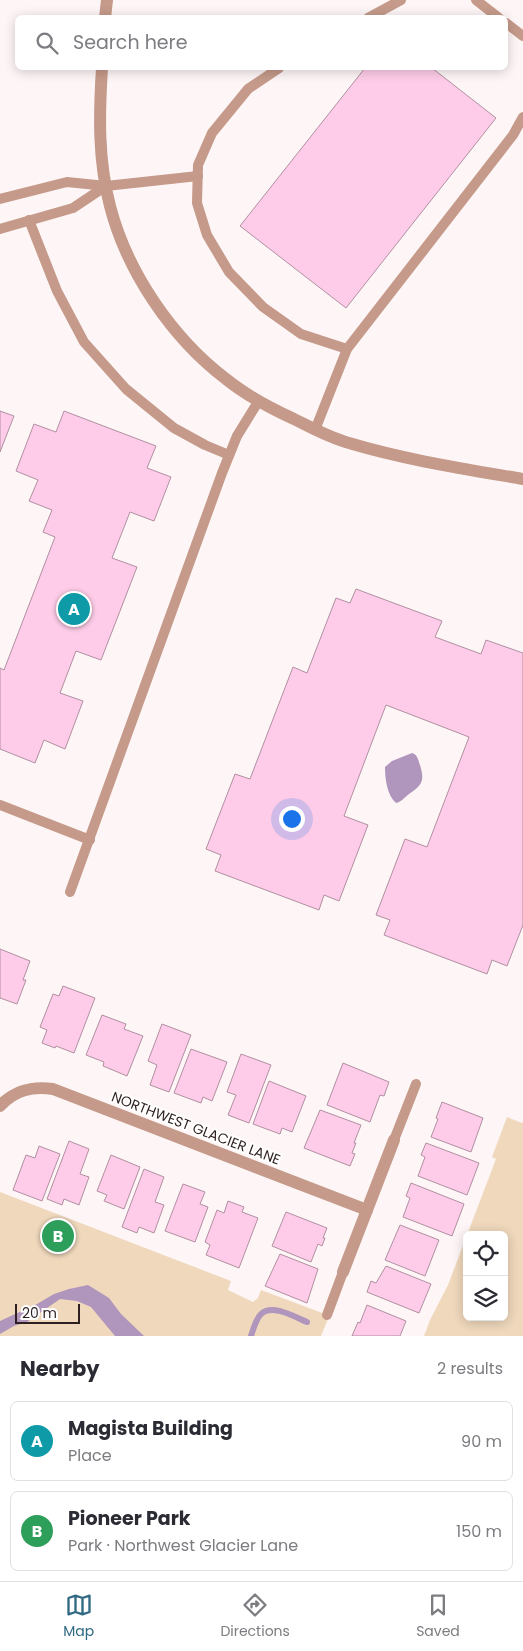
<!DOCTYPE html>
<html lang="en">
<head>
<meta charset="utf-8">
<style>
	body { margin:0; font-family:Poppins,sans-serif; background:#f2f2f3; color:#2b2b33 }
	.controls { position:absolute; right:15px; bottom:15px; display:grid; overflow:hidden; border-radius:8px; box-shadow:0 2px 12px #0003 }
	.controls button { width:45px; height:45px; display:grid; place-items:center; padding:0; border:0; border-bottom:1px solid #e1e1e2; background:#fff; color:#2b2b33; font:25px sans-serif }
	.scale { position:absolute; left:15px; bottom:12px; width:65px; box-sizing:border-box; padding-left:5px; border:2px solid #2e1f20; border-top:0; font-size:14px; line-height:18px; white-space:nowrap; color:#2e1f20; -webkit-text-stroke:4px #fff; paint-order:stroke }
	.you { position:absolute; left:291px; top:818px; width:18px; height:18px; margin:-12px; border:4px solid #fff; border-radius:50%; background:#1a73e8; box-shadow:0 0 0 8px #1a73e833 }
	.badge { display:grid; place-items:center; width:32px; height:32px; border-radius:50%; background:#2f6a82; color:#fff; font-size:16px; font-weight:700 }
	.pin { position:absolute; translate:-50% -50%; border:2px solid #fff; box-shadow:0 1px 5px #0006 }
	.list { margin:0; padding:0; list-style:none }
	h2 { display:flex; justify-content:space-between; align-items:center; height:65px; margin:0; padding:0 20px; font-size:21px }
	h2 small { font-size:16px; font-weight:400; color:#7c7c81 }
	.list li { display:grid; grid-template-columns:32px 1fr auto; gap:15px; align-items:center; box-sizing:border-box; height:80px; margin:0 10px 10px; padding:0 10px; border:1px solid #e1e1e2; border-radius:8px }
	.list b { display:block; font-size:19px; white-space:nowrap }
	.list p { margin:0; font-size:16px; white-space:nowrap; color:#7c7c81 }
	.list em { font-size:16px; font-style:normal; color:#7c7c81 }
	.icon { flex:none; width:28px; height:28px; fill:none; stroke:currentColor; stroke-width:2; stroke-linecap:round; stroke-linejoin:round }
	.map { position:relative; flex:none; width:523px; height:1336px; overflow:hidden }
	.search { position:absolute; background:#fff; box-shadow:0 2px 12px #0003; left:15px; right:15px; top:15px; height:55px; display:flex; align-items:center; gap:12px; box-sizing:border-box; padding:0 18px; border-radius:8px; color:#7c7c81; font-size:19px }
	.sheet { height:245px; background:#fff }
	nav { display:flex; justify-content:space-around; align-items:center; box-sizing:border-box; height:70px; border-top:1px solid #e1e1e2; background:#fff; font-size:14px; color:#7c7c81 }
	nav a { display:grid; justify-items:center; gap:2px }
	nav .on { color:#2f6a82 }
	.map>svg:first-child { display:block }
</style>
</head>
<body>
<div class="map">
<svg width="523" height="1336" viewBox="0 0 523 1336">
	<rect width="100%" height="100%" fill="#fef6f6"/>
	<g fill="#efd8bc">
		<polygon points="507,1117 522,1123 523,1122 523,1336 424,1336 430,1320 448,1285 467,1235 467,1317 504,1317 504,1235 467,1235 496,1159 492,1157"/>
		<polygon points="0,1192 231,1281 228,1290 253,1302 258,1298 261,1290 325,1314 328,1319 321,1336 0,1336"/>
	</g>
	<g fill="#b095bd">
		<path d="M412 753C418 755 418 760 420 765 425 781 422 785 409 794 404 798 401 802 396 803 387 795 385 779 385 767L392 761Z"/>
		<polygon points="88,1285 109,1298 121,1314 144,1336 115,1336 91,1307 77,1301 60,1299 27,1322 14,1326 0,1334 0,1321 37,1304 54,1294 69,1289"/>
	</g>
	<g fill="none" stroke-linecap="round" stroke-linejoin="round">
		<path stroke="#b095bd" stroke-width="6" d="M251 1336C253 1330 256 1319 261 1314 272 1303 295 1317 307 1322"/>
	</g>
	<g fill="#fecce8" stroke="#b08fa1">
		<polygon points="365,68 432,68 496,118 346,308 240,226"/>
		<polygon points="0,411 14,416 0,452"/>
		<polygon points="64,411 156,446 147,468 171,477 154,521 130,512 112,558 137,567 101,660 76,651 60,693 83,701 65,749 44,740 35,763 0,749 0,668 4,670 55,537 43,532 52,510 29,501 38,480 16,471 34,424 56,432"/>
		<polygon points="356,589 442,621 435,637 481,654 486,640 523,653 523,925 507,966 492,960 487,974 384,935 390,920 376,915 405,839 427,847 469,737 386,705 344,816 368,825 339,901 324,895 319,910 215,871 221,855 206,849 235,774 250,779 293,667 307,673 336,598 350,603"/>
		<polygon points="0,949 30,961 23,980 26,980 17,1004 0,998"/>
		<polygon points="63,986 95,998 74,1053 56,1046 55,1048 42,1043 47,1030 40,1027 53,994 59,996"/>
		<polygon points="102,1015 126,1024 124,1029 143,1036 127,1076 103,1066 104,1062 86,1055"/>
		<polygon points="162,1024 191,1035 169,1092 150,1085 157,1065 148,1061"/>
		<polygon points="191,1049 227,1062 212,1101 203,1097 201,1103 174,1093"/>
		<polygon points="241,1054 271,1065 249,1123 228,1115 236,1095 227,1092"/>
		<polygon points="343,1063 389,1082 384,1096 380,1095 370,1122 327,1105"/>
		<polygon points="269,1081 306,1096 292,1132 282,1128 280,1134 253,1124"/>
		<polygon points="442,1102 483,1118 471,1152 431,1137 438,1119 436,1118"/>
		<polygon points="320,1110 361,1125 354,1143 356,1143 352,1153 355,1154 350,1166 304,1148"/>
		<polygon points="69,1141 89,1149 80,1174 89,1177 79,1205 64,1199 62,1205 47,1199"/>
		<polygon points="426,1143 479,1163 467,1195 418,1176 425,1157 421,1155"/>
		<polygon points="39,1146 60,1154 42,1201 13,1190 26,1155 35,1158"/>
		<polygon points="111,1155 140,1167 124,1209 104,1201 107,1195 97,1191"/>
		<polygon points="144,1169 164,1177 155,1202 164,1205 154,1233 139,1227 137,1233 122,1227"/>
		<polygon points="411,1183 464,1204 452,1236 403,1217 410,1198 406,1196"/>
		<polygon points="183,1184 205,1192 200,1204 208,1207 195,1242 165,1231"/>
		<polygon points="228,1201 244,1207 242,1212 258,1218 239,1268 206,1255 210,1245 205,1242 217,1210 224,1213"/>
		<polygon points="286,1212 327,1228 323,1238 325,1238 322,1246 318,1244 311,1262 272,1246"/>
		<polygon points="400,1225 439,1240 425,1276 385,1260"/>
		<polygon points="280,1254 318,1269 307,1303 265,1286"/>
		<polygon points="386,1266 431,1284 419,1313 367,1292 371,1281 376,1283"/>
		<polygon points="367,1305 406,1321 400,1336 352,1336 358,1322 360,1323"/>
	</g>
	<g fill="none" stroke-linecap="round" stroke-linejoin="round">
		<g stroke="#c59a8a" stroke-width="10">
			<polyline points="476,0 499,18"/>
			<polyline points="368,18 401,0"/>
			<polyline points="506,23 523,36"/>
			<polyline points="279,68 248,89 212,133 198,165 197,203 207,235 229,272 263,307 301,334 347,349"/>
			<polyline points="0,199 67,182 106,186 198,176"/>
			<polyline points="29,220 57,291 84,342 126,389 174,428 205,445 229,455"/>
			<polyline points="0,229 73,208 106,186"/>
			<polyline points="315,430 347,349 513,135 523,117"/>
			<polyline points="0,805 90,840"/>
			<polyline points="70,892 222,473 237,436 258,402"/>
			<polyline points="394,1140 416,1084"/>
			<polyline points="327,1315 343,1272"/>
		</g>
		<g stroke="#c59a8a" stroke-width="12">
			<path d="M0 1106C15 1090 32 1086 53 1089L367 1210"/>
			<polyline points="343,1272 394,1140"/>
		</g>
		<g stroke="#c59a8a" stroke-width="12">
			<polyline points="105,18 107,0"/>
			<path d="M102 68C99 115 98 160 110 206 127 272 172 338 226 379 247 396 270 408 294 419 312 428 330 438 349 443 406 460 465 469 523 479"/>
		</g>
	</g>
	<g text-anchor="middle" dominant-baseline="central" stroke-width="4" stroke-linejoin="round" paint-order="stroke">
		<g font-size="14" fill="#2e1f20" stroke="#fff">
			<text transform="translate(196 1128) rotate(21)">NORTHWEST GLACIER LANE</text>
		</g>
	</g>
</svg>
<div class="controls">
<button><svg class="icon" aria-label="locate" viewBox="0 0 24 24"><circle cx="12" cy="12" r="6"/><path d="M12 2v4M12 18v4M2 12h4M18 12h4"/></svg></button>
<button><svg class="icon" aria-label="layers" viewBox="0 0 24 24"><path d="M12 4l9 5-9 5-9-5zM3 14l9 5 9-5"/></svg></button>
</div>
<div class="scale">20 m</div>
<div class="you"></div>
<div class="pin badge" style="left:74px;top:609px;background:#0f9aa8">A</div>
<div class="pin badge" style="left:58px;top:1236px;background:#2e9e5b">B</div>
<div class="search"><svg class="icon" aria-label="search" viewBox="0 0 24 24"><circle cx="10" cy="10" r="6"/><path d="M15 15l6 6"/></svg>Search here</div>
</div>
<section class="sheet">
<h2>Nearby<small>2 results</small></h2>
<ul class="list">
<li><span class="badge" style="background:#0f9aa8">A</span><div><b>Magista Building</b><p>Place</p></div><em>90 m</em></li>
<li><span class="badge" style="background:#2e9e5b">B</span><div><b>Pioneer Park</b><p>Park · Northwest Glacier Lane</p></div><em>150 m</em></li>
</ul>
</section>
<nav>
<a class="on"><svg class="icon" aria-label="map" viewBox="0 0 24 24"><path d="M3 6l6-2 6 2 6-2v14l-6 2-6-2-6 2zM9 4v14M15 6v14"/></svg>Map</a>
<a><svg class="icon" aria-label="directions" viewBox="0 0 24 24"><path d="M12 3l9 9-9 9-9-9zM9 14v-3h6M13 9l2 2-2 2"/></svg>Directions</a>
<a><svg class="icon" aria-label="saved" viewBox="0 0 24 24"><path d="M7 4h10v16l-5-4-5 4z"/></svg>Saved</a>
</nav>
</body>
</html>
